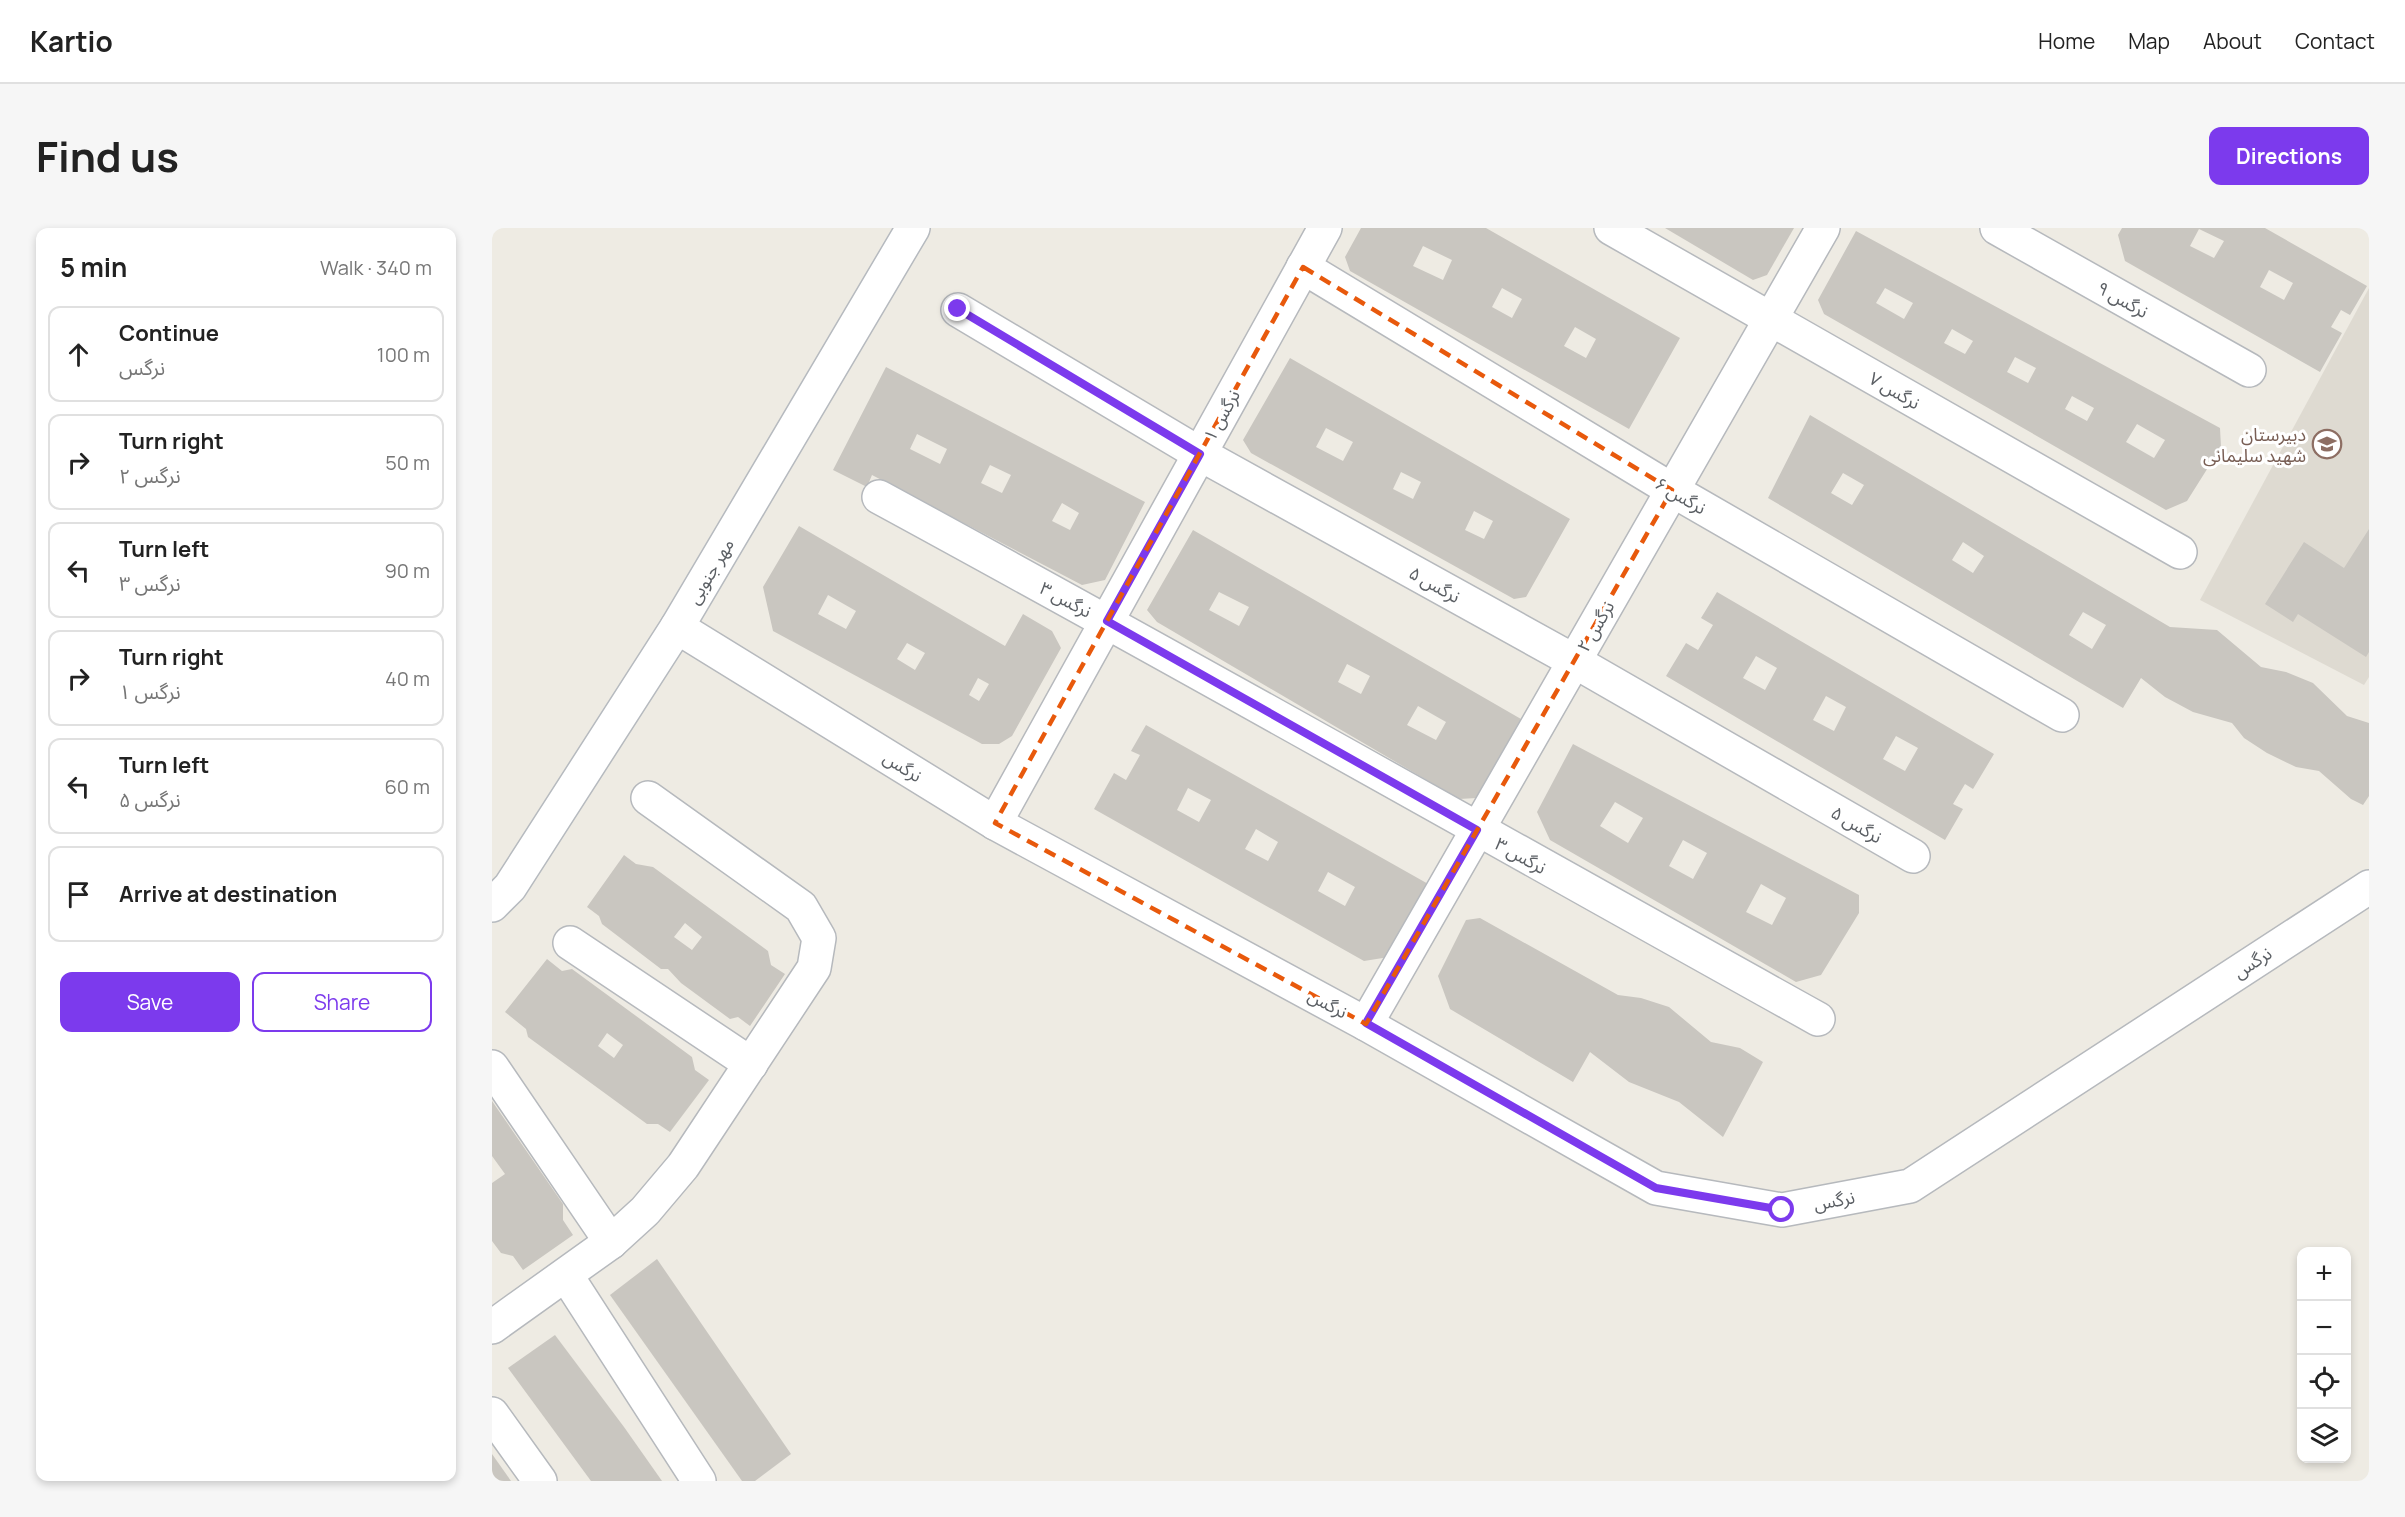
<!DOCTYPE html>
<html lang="en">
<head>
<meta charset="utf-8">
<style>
	body { margin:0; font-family:Manrope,"Noto Sans Arabic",sans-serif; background:#f6f6f6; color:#222 }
	.controls { position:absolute; right:18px; bottom:18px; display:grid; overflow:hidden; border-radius:12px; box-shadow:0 3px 9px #0003 }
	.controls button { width:54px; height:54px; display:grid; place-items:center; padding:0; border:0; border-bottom:2px solid #e0e0e0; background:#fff; color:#222; font:30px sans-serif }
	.stop { position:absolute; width:18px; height:18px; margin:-14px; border:4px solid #7c3aed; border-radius:50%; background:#fff }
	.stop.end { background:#7c3aed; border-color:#fff; box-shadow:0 2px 6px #0008 }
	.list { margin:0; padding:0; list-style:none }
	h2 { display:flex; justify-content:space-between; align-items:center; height:78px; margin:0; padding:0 24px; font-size:26px }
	h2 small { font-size:20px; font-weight:400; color:#767676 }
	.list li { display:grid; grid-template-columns:39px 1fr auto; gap:18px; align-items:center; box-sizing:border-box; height:96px; margin:0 12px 12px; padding:0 12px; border:2px solid #e0e0e0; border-radius:12px }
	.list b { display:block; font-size:22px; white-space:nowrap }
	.list p { margin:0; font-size:20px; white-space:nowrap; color:#767676 }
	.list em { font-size:20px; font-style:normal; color:#767676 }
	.actions { display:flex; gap:12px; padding:18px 24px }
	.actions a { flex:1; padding:14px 0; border:2px solid #7c3aed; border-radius:12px; text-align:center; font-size:21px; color:#7c3aed }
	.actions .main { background:#7c3aed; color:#fff }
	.icon { flex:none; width:33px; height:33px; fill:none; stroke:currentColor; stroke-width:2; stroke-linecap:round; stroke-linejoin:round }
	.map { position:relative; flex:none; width:1877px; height:1253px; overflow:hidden; border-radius:12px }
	header { display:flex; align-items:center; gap:36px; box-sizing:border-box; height:84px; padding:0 30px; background:#fff; border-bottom:2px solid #e0e0e0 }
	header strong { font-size:28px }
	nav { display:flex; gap:33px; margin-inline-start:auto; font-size:21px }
	.intro { display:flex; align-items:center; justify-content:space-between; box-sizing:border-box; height:144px; padding:0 36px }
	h1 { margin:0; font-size:42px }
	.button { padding:15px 27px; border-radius:12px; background:#7c3aed; color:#fff; font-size:21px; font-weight:700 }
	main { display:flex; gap:36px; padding:0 36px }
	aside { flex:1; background:#fff; border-radius:12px; box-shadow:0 3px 9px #0003 }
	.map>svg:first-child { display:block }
</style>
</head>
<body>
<header>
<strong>Kartio</strong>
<nav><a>Home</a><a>Map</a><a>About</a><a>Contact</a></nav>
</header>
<div class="intro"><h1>Find us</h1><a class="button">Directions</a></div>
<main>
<aside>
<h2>5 min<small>Walk · 340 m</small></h2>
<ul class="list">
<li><svg class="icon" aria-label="ahead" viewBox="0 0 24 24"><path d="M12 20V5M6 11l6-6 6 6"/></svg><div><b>Continue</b><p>نرگس</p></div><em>100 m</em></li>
<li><svg class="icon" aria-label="right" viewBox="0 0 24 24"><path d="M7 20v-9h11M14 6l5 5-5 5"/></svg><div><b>Turn right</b><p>نرگس ۲</p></div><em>50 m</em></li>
<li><svg class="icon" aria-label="left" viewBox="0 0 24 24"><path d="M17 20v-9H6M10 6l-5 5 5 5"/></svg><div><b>Turn left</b><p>نرگس ۳</p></div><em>90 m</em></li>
<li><svg class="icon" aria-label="right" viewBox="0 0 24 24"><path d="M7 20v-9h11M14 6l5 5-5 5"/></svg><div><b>Turn right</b><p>نرگس ۱</p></div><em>40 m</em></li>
<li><svg class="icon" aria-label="left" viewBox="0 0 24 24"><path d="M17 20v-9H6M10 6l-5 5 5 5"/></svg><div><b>Turn left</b><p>نرگس ۵</p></div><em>60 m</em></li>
<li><svg class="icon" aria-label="arrive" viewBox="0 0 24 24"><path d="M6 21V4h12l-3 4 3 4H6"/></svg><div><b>Arrive at destination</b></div></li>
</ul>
<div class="actions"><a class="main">Save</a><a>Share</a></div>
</aside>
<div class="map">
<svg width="1877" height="1253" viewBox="0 0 1877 1253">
	<rect width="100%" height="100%" fill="#eeebe3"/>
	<polygon fill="#dedad1" points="1877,60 1877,449 1872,457 1708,372"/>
	<g fill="#c9c6c0" fill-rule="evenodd">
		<path d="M869 0H994L1188 110 1137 201 858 43 853 29ZM931 18 960 32 951 52 921 38ZM1010 60 1030 71 1020 90 1000 79ZM1083 99 1104 111 1094 130 1072 118Z"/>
		<polygon points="1173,0 1302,0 1275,47 1261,52"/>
		<path d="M1630 0H1773L1875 58 1858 87 1849 82 1839 99 1850 105 1828 144 1633 33 1626 7ZM1707 1 1732 13 1722 30 1698 18ZM1777 42 1801 55 1792 72 1768 59Z"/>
		<path d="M1364 3 1728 200 1729 219 1695 273 1674 282 1332 86 1326 72ZM1393 60 1421 75 1412 91 1384 75ZM1460 101 1481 113 1473 126 1452 115ZM1523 129 1544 140 1536 155 1515 144ZM1580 168 1602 180 1595 193 1573 181ZM1645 196 1673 212 1662 230 1634 214Z"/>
		<path d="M798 130 1078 291 1034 369 1022 371 759 225 751 212ZM834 200 861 214 851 233 824 219ZM909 244 929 254 921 271 901 261ZM982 283 1001 293 992 311 973 302Z"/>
		<path d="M394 139 653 274 613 352 590 357 380 247 375 259 341 242ZM425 206 455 221 448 236 418 221ZM498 237 519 247 510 265 489 255ZM570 275 587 285 578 302 560 293Z"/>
		<path d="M1318 187 1678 399 1725 402 1769 439 1794 444 1821 455 1855 488 1877 495V568L1871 577 1859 571 1827 543 1804 539 1775 525 1752 510 1740 495 1701 484 1673 469 1649 450 1631 480 1276 270ZM1351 245 1372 257 1360 277 1339 265ZM1471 314 1492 328 1481 345 1460 332ZM1591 384 1614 397 1600 421 1577 407Z"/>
		<path d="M307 298 513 418 531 386 560 403 569 420 520 508 507 516H490L281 403 271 359ZM336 367 364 383 354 401 326 386ZM415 415 433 425 423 442 405 431ZM486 450 497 456 487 473 477 467Z"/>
		<polygon points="1877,301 1877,424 1874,429 1806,386 1801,394 1773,376 1812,314 1852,340"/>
		<path d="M701 302 1029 491 985 570 967 571 665 394 655 382ZM727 364 757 379 747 398 717 382ZM855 436 878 448 869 466 846 454ZM926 478 954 494 944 512 915 497Z"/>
		<path d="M1225 364 1502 526 1481 561 1473 556 1461 576 1471 581 1453 612 1174 448 1194 415 1206 422 1221 397 1209 390ZM1264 428 1285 440 1273 462 1251 450ZM1334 468 1354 479 1342 503 1321 492ZM1404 508 1426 520 1413 543 1391 531Z"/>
		<path d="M654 497 938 657 897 729 872 733 602 581 622 545 634 552 648 527 639 523ZM696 560 719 572 707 594 685 582ZM764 601 786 614 776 633 753 621ZM836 644 863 659 853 678 826 663Z"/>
		<path d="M1081 516 1367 667V685L1329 747 1304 754 1058 612 1045 584ZM1123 574 1151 590 1136 615 1108 598ZM1191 612 1215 625 1201 651 1177 638ZM1269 656 1294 670 1280 697 1254 684Z"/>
		<path d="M132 627 144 636 161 639 276 723 279 737 293 746 258 798 246 789 238 791 189 755 176 741H169L110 696 107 688 95 679ZM193 695 210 709 200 722 182 709Z"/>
		<polygon points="988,690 1126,767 1149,770 1177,779 1219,814 1248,820 1271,834 1231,909 1187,874 1137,854 1098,824 1081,854 958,781 946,748 974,692"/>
		<path d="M55 731 70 743 80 741 200 829 203 842 217 852 178 904 166 896H155L36 809 34 801 13 784ZM115 805 131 817 122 830 106 818Z"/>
		<polygon points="0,873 71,976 71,992 81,1007 31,1042 21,1028 9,1025 0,1013 0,955 13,946 0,928"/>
		<polygon points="165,1031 299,1226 263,1253 250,1253 118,1067"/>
		<polygon points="63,1107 132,1199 170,1253 99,1253 16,1140"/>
		<polygon points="0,1226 19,1253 0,1253"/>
	</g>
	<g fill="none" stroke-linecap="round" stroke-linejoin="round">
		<g stroke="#b6b9bd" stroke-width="36">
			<g id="street">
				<polyline points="1119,0 1688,324"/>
				<polyline points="1505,0 1757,142"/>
				<polyline points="811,39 1180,262 1570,487"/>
				<polyline points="466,82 708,226 1082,433 1421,628"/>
				<path d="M387 269C702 440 1013 617 1326 791"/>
				<polyline points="185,399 503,595 874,796 1164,960 1290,982 1418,958 1877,659"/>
				<polyline points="503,595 833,0"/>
				<polyline points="78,715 259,836"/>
				<polyline points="874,796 1331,0"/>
				<polyline points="0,839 119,1014"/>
				<polyline points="74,1047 207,1253"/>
				<polyline points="0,1099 119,1014 153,983 191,938 322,740 327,710 309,679 156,570"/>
				<polyline points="0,1186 48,1253"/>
			</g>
		</g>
		<g stroke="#b6babf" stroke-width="36">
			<polyline id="secondary" points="0,677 18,659 185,399 421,0"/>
		</g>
		<use href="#street" stroke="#fff" stroke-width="33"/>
		<use href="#secondary" stroke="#fff" stroke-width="33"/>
	</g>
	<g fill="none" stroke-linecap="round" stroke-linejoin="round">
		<polyline stroke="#7c3aed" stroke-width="8" points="466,81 708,226 615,393 985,602 874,795 1164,960 1290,982"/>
	</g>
	<path fill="none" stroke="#e8590c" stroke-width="4.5" stroke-dasharray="12 8" stroke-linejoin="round" d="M811 39 1180 262 874 796 503 595Z"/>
	<defs>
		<g id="school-ring" transform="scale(1.5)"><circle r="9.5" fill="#fff" stroke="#8d6e63" stroke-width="1.5"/><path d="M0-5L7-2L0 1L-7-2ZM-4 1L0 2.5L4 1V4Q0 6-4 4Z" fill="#8d6e63"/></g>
	</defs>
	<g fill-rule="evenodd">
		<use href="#school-ring" x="1835" y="216"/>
	</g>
	<g text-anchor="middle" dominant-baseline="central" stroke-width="6" stroke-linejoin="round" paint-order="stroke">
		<g font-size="18" fill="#5b5f64" stroke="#fff">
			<text transform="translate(1631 71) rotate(29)">نرگس ۹</text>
			<text transform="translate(1403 162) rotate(30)">نرگس ۷</text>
			<text transform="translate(729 187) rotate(-61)">نرگس ۱</text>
			<text transform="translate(1189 267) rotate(30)">نرگس ۶</text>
			<text transform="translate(218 343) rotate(-59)">مهر جنوبی</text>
			<text transform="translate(943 356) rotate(29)">نرگس ۵</text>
			<text transform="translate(574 371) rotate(28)">نرگس ۳</text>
			<text transform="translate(1103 398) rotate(-60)">نرگس ۲</text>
			<text transform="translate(411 538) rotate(32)">نرگس</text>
			<text transform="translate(1365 596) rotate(30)">نرگس ۵</text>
			<text transform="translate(1029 627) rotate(29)">نرگس ۳</text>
			<text transform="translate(1760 734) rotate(-33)">نرگس</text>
			<text transform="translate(836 775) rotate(28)">نرگس</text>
			<text transform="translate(1342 972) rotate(-11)">نرگس</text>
		</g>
		<g font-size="18" fill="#785e54" stroke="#fff" text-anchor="end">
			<text x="1814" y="206">دبیرستان<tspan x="1814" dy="21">شهید سلیمانی</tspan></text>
		</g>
	</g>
</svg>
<div class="controls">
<button>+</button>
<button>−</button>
<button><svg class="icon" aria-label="locate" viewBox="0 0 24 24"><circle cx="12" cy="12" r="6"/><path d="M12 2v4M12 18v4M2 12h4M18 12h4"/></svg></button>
<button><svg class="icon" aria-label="layers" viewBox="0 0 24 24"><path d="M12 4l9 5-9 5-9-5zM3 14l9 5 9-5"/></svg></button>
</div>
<div class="stop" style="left:1290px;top:982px"></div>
<div class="stop end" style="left:466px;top:81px"></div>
</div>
</main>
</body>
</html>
